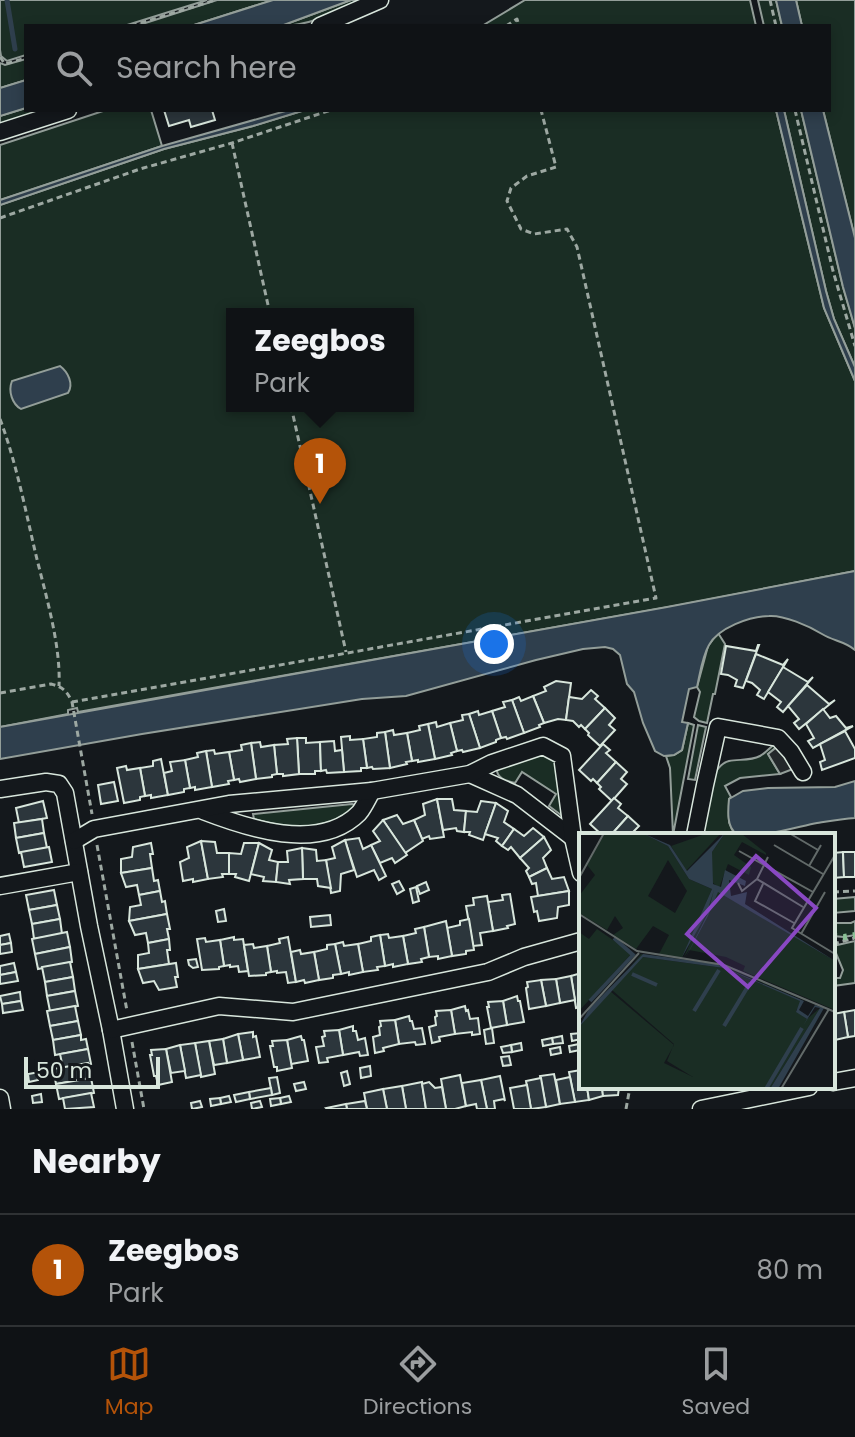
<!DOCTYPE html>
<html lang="en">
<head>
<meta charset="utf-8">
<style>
	body { margin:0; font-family:Poppins,sans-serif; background:#181b1e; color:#f1f3f6 }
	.scale { position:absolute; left:24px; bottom:20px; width:136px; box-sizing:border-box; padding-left:8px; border:4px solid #d8e6dc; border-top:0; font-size:22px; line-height:28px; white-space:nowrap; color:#d8e6dc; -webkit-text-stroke:6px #14181c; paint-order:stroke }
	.you { position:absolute; left:494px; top:644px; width:28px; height:28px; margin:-20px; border:6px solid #fff; border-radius:50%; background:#1a73e8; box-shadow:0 0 0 12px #1a73e833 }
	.badge { display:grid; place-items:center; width:52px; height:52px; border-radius:50%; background:#b45309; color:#fff; font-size:26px; font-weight:700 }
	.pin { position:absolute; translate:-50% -66px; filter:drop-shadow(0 2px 4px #0008) }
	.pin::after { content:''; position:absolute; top:42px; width:28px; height:24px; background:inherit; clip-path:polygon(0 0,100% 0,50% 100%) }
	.popup { position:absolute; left:226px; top:308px; width:188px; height:104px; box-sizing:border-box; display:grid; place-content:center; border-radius:0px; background:#0f1215; filter:drop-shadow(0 2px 6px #0005); font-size:26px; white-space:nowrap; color:#9b9ea0 }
	.popup b { font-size:30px; color:#f1f3f6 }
	.popup::after { content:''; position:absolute; left:50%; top:100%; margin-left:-16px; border:16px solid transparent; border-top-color:#0f1215 }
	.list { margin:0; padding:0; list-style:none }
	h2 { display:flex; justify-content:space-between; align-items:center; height:104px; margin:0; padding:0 32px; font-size:34px }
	h2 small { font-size:26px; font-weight:400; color:#9b9ea0 }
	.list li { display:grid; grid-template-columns:52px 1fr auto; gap:24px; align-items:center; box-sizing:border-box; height:112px; padding:0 32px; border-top:2px solid #2f3234 }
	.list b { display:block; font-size:30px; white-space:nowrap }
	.list p { margin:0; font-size:26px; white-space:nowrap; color:#9b9ea0 }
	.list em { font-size:26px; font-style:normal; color:#9b9ea0 }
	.icon { flex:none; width:44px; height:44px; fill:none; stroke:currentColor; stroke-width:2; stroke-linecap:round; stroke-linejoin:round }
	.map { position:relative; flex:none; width:855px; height:1109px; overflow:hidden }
	.search { position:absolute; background:#0f1215; box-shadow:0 4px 12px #0003; left:24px; right:24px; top:24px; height:88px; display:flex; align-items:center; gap:20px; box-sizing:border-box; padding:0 28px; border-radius:0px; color:#9b9ea0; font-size:30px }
	.sheet { height:216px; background:#0f1215 }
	nav { display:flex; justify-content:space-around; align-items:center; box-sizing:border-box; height:112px; border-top:2px solid #2f3234; background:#0f1215; font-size:22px; color:#9b9ea0 }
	nav a { display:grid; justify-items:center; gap:4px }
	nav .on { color:#b45309 }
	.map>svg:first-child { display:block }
</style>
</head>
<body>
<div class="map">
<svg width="855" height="1109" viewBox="0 0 855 1109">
	<rect width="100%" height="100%" fill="#14181c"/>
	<g fill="#1a2d24" stroke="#939e99" stroke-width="2" fill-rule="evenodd">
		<polygon points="0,0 207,0 124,26 26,26 26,55 7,61 1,56 0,50"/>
		<polygon points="217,0 273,0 191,26 136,26"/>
		<path d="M351 0H361C336 12 310 26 281 26Z"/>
		<polygon points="525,0 750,0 756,26 482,26"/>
		<polygon points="758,0 776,0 782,26 764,26"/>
		<polygon points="796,0 855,0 855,238 823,110 829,110 829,26 802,26"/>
		<polygon points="26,59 26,80 0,88 0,63 5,65"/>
		<polygon points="26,108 26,110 43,110 0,124 0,116"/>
		<polygon points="106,110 151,110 162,146 0,200 0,145"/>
		<path d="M305 110H776L824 308 855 381V571L680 605 78 712 77 708 68 710V714L0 727V205L164 149 253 126ZM232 314H408V406H232Z"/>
		<polygon points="784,110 801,110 843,287 855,328 855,367 834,319 826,291"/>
		<polygon points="718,633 725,644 715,694 713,694 707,723 699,721 694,717 700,692 697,687 708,646"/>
		<polygon points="688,723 694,725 673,835 670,768 666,756 674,755 682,750"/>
		<polygon points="698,725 706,727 695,780 688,779"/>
		<path d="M775 744 778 746 768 754 780 774 740 778 725 786 731 797 729 799V822L733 831 728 835H700C704 816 707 766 729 761 739 759 750 761 760 756 766 753 770 747 775 744Z"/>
		<path d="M542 752 554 755 564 814 561 815 549 806 556 794 522 772 515 783C508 781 497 779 497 770L500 767Z"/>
		<path d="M352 804 355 805 356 811C346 815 336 821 326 823 302 830 277 826 254 819L253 814Z"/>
		<polygon points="855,897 855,911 833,913 833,899"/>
		<polygon points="855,921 855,935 844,937 833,936 833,923 851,923"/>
		<polygon points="855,941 855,983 833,986 833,978 840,978 843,970 833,946"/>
	</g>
	<polygon fill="#24282b" stroke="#939e99" stroke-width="2" points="778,746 793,769 780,774 768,754"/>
	<g fill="#2f3f4d" stroke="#939e99" stroke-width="2">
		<polygon points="273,0 351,0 281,26 191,26"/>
		<polygon points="776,0 796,0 802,26 782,26"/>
		<polygon points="26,80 26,108 0,116 0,88"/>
		<polygon points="289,110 305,110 253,126 164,149 0,205 0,200 162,146"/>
		<polygon points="776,110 784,110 826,291 834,319 855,367 855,381 824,308"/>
		<polygon points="801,110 823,110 855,238 855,328 843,287"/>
		<path d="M60 366C68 372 74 384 68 393L21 409C12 404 8 391 12 381Z"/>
		<path d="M855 571V650C845 641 833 641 822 634 809 626 784 615 769 616 750 616 718 628 709 645 702 657 700 674 697 687L689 689 682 722 688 723 682 750 674 755 664 756 655 751 643 723 634 692 627 684 620 655 613 649 605 647 583 649 536 660 406 696 362 699 142 734 0 759V727L667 607Z"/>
		<path d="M855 781V818C842 819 830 821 817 823 800 826 751 841 737 834 726 828 728 809 729 799L743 791 768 788 835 787Z"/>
	</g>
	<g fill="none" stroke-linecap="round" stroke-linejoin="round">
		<polyline stroke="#2f3f4d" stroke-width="5" points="7,0 15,49"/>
	</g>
	<g fill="#2c363c" stroke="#d8e6dc" stroke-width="2">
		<polygon points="164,110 212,110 215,120 191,127 189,120 169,126"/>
		<polygon points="758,645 759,645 743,688 735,686 737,680 728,675 721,674 726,646 756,651"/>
		<polygon points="756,654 783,665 788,659 764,699 757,695 760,690 752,683 746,681"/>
		<polygon points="783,667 808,682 813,677 783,712 777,707 781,702 768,692"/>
		<polygon points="556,681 571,683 566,720 558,719 544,723 533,696 546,691 544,687"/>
		<polygon points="807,685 829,704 835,700 799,729 794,723 799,719 788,706"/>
		<polygon points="591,690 598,696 595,699 605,708 585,729 581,725 579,727 573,721 566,720 569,697 582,699"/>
		<polygon points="533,696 544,723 539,725 540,727 524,733 512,700 519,697 521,701"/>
		<polygon points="512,700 524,733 507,739 506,737 501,738 492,711 505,707 503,702"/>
		<polygon points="605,708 615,718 609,725 615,730 600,746 588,735 589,733 585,729"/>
		<polygon points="823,709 830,718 836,716 846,728 853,726 813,748 808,741 814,738 806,724"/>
		<polygon points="478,711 479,715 492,711 501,738 496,740 496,742 480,748 469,714"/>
		<polygon points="469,714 480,748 463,752 462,750 457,751 450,723 463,720 462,715"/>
		<polygon points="436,722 437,727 450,723 457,751 451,753 452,755 435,759 428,724"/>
		<polygon points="428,724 435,759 418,762 418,760 412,761 407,733 420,730 419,726"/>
		<polygon points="393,730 394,735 407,733 412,761 406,762 407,764 390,768 385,732"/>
		<polygon points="845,731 855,749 855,758 822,770 820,762 825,760 820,744"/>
		<polygon points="385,732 390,768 373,769 372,767 367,768 363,739 377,737 377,733"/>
		<polygon points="350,736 350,740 363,739 367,768 361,768 361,771 344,772 341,737"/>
		<polygon points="297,738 306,738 306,743 320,742 321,771 315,771 315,774 299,774"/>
		<polygon points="297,738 299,774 283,776 283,774 277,774 274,745 288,744 287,739"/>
		<polygon points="334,741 335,751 342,750 344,772 327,773 326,770 321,771 320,742"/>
		<polygon points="260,742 261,747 274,745 277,774 272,775 272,777 256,779 251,743"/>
		<polygon points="251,743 256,779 240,782 239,779 234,780 229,752 242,750 241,745"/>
		<polygon points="603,744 610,750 606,753 616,762 597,783 593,779 591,781 579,770"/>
		<polygon points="214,750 215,754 229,752 234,780 228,781 229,784 212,787 206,751"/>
		<polygon points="206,751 212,787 195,790 195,787 190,788 185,760 198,757 197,753"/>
		<polygon points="161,759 168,795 151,798 151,795 145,796 140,768 153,766 153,761"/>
		<polygon points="185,760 190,788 184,789 184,792 168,795 164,773 172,771 170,762"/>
		<polygon points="616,762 627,772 621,779 627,784 612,801 599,789 601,787 597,783"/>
		<polygon points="126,766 127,770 140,768 145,796 140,797 140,800 124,803 117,768"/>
		<polygon points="114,782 118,801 101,804 98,785"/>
		<polygon points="614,798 621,804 618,808 628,816 611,835 604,834 602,835 590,824"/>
		<polygon points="437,799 444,837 430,839 429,836 422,839 414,820 425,815 423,804"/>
		<polygon points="437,799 452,799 454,810 466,811 464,832 457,831 456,828 443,830"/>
		<polygon points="43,801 47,818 19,823 16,808"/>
		<polygon points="481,801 496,803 483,840 469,835 470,832 464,832 466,811 477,812"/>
		<polygon points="496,803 508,811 504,822 514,829 502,846 496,841 498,838 485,834"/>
		<polygon points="397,815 403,824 414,820 423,841 405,853 383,820"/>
		<polygon points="628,816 639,826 632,833 635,835 611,835"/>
		<polygon points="42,819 44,833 16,838 14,823"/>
		<polygon points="383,820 407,855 395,863 392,858 380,863 371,845 380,841 373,831"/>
		<polygon points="533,828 544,837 520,858 511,847 508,850 502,846 514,829 524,836"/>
		<polygon points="44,833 47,848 19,853 16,838"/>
		<polygon points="544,837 551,850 543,858 547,868 529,877 526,871 529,868 520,858"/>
		<polygon points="359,838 363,849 371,845 386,876 379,880 374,870 357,877 345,840"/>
		<polygon points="345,840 354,870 341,874 340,891 331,893 326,860 335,858 332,847"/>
		<polygon points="201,841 208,879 193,882 193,879 183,881 180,862 189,858 187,847"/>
		<polygon points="201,841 215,842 217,853 229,853 229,874 222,874 223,877 208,879"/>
		<polygon points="151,843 153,854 150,854 152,868 121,873 121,859 132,857 133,847"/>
		<polygon points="244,843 259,843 249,881 235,877 236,874 229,874 229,853 241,854"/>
		<polygon points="259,843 272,850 269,860 278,862 276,882 263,881 264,877 251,874"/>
		<polygon points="49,847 52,862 24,867 21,852"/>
		<polygon points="302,848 316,850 317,861 326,860 331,888 318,886 317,879 303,879"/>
		<polygon points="302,848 303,879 289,880 290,884 276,882 278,862 288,862 287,851"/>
		<polygon points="843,852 844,877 833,878 833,853"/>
		<polygon points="843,852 855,852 855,877 844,877"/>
		<polygon points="152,868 154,881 158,880 160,891 139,895 137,885 126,887 121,873"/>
		<polygon points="547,868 552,879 564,877 569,891 538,896 536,883 532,884 529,877"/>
		<polygon points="399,881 404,890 397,894 392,884"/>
		<polygon points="426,882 429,890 420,894 417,886"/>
		<polygon points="416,887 419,901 413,903 410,889"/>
		<polygon points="54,890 57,905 29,910 26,895"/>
		<polygon points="160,891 162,902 165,901 167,914 129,921 130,907 141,905 139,895"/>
		<polygon points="569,891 569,905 558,907 557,918 539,921 537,911 534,912 531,897"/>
		<polygon points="510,894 515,924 507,926 508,928 493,931 488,902 503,900 502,895"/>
		<polygon points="487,896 493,931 480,933 482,945 473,946 466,906 474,905 473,898"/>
		<polygon points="57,905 60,919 32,924 29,910"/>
		<polygon points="224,909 226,921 218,922 216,911"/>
		<polygon points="167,914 170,929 167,929 169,939 148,943 146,933 135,935 129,921"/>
		<polygon points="330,915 331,925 311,927 310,917"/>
		<polygon points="60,919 62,934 34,939 32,924"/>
		<polygon points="469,919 474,950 466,951 466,954 452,956 447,928 460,925 460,921"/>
		<polygon points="446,921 452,956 438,959 438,956 429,957 424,927"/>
		<polygon points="424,927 429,957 421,959 422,962 408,964 403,936 416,933 415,929"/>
		<polygon points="67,932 70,947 35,954 32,939"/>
		<polygon points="9,934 11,943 0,945 0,936"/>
		<polygon points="388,934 389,938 403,936 408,964 393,967 393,964 385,966 380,935"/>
		<polygon points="380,935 385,966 377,967 378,970 363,972 358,944 371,941 371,937"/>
		<polygon points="234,937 234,940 243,939 248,971 239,972 238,966 230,967 230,965 224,966 220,940"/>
		<polygon points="288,937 296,982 288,983 286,972 277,973 277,971 271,972 267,946 280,943 279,939"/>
		<polygon points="205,938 206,942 220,940 224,966 219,967 219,969 202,970 197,939"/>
		<polygon points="169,939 170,950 167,950 169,964 138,969 138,955 149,953 148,943"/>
		<polygon points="343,942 344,946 358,944 363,972 349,975 349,972 341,974 335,944"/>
		<polygon points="11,943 12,952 0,954 0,945"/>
		<polygon points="253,944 254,948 267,946 271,972 266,973 266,975 249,976 244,945"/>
		<polygon points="335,944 341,974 333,975 333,978 319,980 314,952 327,949 327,945"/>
		<polygon points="70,947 72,962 38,969 35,954"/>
		<polygon points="300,950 301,954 314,952 319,980 305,983 304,980 296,982 291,952"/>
		<polygon points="196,959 198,967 193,968 189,965 188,960"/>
		<polygon points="70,962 73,977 45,982 42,967"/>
		<polygon points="14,963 16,972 0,975 0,966"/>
		<polygon points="176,963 178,977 175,977 177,987 159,990 154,981 143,983 138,969"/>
		<polygon points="16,972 18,981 0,984 0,975"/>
		<polygon points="581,973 581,1007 576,1008 571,976"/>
		<polygon points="571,976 575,1000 560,1003 556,979"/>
		<polygon points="73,977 75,991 47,996 45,982"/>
		<polygon points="556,979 560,1003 546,1006 541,980"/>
		<polygon points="541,980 546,1006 529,1009 526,988 528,987 527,982"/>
		<polygon points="75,991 78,1006 50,1011 47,996"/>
		<polygon points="20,992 21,1001 2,1004 0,996"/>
		<polygon points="517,996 518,1001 520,1001 524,1022 507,1025 503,1001"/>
		<polygon points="21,1001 23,1010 3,1013 2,1004"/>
		<polygon points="503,1001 507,1025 491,1028 487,1007 489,1007 488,1002"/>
		<polygon points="75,1006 78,1021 50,1026 47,1011"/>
		<polygon points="465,1006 466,1011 468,1010 470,1019 478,1018 480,1034 472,1035 472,1032 455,1034 451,1010"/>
		<polygon points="451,1010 455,1034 439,1037 440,1041 432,1043 429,1027 436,1025 435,1017 437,1016 436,1011"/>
		<polygon points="855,1010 855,1036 848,1037 844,1012"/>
		<polygon points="844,1012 848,1037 835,1040 833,1014"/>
		<polygon points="409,1016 410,1021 412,1021 414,1029 422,1028 425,1044 416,1045 415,1042 399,1044 395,1020"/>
		<polygon points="395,1020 399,1044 383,1048 384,1051 375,1053 373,1037 380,1035 379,1027 381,1026 380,1021"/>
		<polygon points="78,1021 81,1035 53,1040 50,1026"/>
		<polygon points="353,1026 353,1031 356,1031 358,1040 365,1038 368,1055 360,1056 359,1052 343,1055 339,1030"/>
		<polygon points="492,1028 494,1043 486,1044 484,1030"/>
		<polygon points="339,1030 343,1055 327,1058 328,1062 319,1063 316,1047 324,1046 322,1037 325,1036 324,1031"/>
		<polygon points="253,1032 253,1037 256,1036 260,1057 243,1060 238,1034"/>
		<polygon points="581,1033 581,1039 572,1041 571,1034"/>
		<polygon points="238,1034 243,1060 227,1063 223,1039"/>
		<polygon points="81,1035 81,1040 86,1039 88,1049 55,1055 53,1040"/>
		<polygon points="301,1036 302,1040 304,1040 308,1061 291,1064 287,1040"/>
		<polygon points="562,1036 563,1043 553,1044 552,1038"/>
		<polygon points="552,1038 553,1044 543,1046 542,1040"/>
		<polygon points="223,1039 227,1063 214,1065 209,1041"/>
		<polygon points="287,1040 292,1068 277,1071 277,1067 274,1067 270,1046 273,1046 272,1041"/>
		<polygon points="209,1041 215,1074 201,1077 195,1043"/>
		<polygon points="195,1043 201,1075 186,1078 180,1045"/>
		<polygon points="521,1043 522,1050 512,1052 511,1045"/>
		<polygon points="579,1044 580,1050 570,1052 569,1046"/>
		<polygon points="180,1045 185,1071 171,1073 166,1049"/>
		<polygon points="511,1045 512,1052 503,1053 501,1047"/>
		<polygon points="560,1047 561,1053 551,1055 550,1049"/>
		<polygon points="88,1049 91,1064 63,1068 60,1054"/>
		<polygon points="166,1049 172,1082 158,1085 156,1076 154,1076 150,1055 152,1055 151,1050"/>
		<polygon points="509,1056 511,1065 503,1066 501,1057"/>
		<polygon points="88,1063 91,1078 56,1084 53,1069"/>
		<polygon points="370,1066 371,1076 361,1078 360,1068"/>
		<polygon points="581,1070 581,1087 587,1087 589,1100 575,1102 569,1072"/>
		<polygon points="347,1071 350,1084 344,1086 341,1073"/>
		<polygon points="34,1073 37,1073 38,1080 29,1082 28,1074"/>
		<polygon points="554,1074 560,1104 546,1107 540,1076"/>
		<polygon points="460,1075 466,1106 455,1109 446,1109 441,1079"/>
		<polygon points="500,1076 505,1101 504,1099 494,1101 495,1109 487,1109 481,1080"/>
		<polygon points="277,1077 280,1093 272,1095 269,1078"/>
		<polygon points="570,1077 575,1102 560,1104 556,1080"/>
		<polygon points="91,1078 94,1093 59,1099 56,1084"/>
		<polygon points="541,1078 546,1107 531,1109 526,1081"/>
		<polygon points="481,1080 487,1109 477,1109 476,1104 466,1106 462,1083"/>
		<polygon points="304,1082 306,1089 296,1091 294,1084"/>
		<polygon points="422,1082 426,1109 406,1109 402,1086"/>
		<polygon points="429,1082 435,1088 442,1087 446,1109 426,1109 422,1084"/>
		<polygon points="527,1085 531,1109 514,1109 510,1088"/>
		<polygon points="402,1086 406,1109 387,1109 383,1089"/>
		<polygon points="587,1087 602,1087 603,1096 589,1100"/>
		<polygon points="602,1087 619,1087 618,1095 603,1096"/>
		<polygon points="271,1088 272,1095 250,1099 249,1092"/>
		<polygon points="383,1089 387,1109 367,1109 364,1093"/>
		<polygon points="249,1092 250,1099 236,1102 234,1095"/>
		<polygon points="91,1093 94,1107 65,1109 63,1098"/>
		<polygon points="41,1094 42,1102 33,1103 32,1096"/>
		<polygon points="229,1096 231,1102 221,1104 220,1098"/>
		<polygon points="289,1096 291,1102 281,1104 280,1098"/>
		<polygon points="220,1098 221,1104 211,1106 210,1099"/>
		<polygon points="280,1098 281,1104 271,1106 270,1099"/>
		<polygon points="200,1101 202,1107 192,1109 191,1103"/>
		<polygon points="260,1101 262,1107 252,1109 251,1103"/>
		<polygon points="365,1101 367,1109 347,1109 346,1104"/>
		<polygon points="346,1104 347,1109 327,1109 326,1108"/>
	</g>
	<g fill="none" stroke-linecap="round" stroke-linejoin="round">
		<g stroke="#d8e6dc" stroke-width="19">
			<g id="street">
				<polyline points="320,26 380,0"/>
				<polyline points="0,132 68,110"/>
				<polyline points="470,774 517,795 573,838"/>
				<polyline points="0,789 46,782 59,784 65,793 89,926 111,1030 125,1109"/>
				<path d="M203 811C247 828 319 853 359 813 364 807 368 798 372 791"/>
				<polyline points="695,835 705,785 718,727 778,738 791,752 803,772"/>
				<polyline points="74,841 94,829 229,804 372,791 470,774 492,763 543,746 562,756 573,838 581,873"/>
				<polyline points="0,886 79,872"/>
				<polyline points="111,1030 219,1006 293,1012 488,972 524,957 581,941"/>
				<polyline points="833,1082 855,1078"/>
				<polyline points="0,1098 2,1109"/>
				<polyline points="701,1109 809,1087"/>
			</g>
		</g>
		<g stroke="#9da8a2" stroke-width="3" stroke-dasharray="6 4" stroke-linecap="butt">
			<polyline points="770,0 776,26"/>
			<polyline points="131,26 215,0"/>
			<polyline points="506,26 517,19 519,26"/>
			<polyline points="0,57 5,64 26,58"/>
			<polyline points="795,110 833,271 855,346"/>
			<polyline points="232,143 270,314"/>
			<polyline points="0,218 140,169 232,143 331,110"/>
			<polyline points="291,406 346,652"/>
			<path d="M0 419C16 462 25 508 35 551 45 593 61 644 59 686"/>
			<path d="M0 693 51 684C63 687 67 691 72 702L92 814"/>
			<polyline points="72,702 656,598 577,247 567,229 534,234 521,229 507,201 511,188 527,176 556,167 541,110"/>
			<polyline points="97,845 127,1011"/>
			<polyline points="833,892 855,891"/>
			<polyline points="833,944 855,938"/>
			<polyline points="132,1042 144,1109"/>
			<polyline points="626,1109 630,1087"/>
		</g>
		<use href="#street" stroke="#14181c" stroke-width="16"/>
		<polyline stroke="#8ac095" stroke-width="6" stroke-dasharray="4 6" stroke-linecap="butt" points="833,936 844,937 855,935"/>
	</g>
	<g transform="translate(579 833)">
		<rect width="256" height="256" fill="#14181c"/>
		<path d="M26 0H63L89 13 110 46 133 56 103 125 80 121 90 102 74 93 57 116 34 102 44 95 36 83 28 97 0 80V63L16 42 8 32ZM89 27 108 58 96 80 69 63ZM129 0H142L107 38 92 13ZM146 0 163 1 187 20V22L163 9 155 22 172 34 170 42 149 31 140 55 133 49V19ZM135 56 256 128V177L164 138 166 133 147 124 110 117 105 124ZM18 96 53 120 0 178V99L10 106ZM62 121 131 129 146 133 235 170V171L137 131 64 121 58 128 64 124 145 135 222 168 217 178 228 186 241 175 191 256H0V194L31 158 95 212 85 230 114 244 88 228 95 211 33 157Z" fill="#1a2d24" fill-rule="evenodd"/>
		<path d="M63 0 91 12 108 38 146 0 133 19 134 51 142 54 146 37 167 48 166 53 150 47 152 63 168 59 166 71 256 128 139 59 129 83 107 124 129 80 135 57 127 82 103 124 133 56 110 46 89 13ZM64 121 137 131 225 168 220 177 229 183 236 172 245 175 199 256H191L241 175 236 174 224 193 228 186 217 179 221 168 145 135 64 124 0 194 10 176Z" fill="#2f3f4d"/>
		<path fill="none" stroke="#2f3f4d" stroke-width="4" d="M53 141 78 152M11 168 54 122 35 105M115 178 140 137M145 193 171 150M187 256 223 195"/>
		<path fill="none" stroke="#626a69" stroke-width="2" d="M210 0 239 17M195 12 244 41M160 18 234 59M256 22 213 95 256 121M189 24 178 46 224 74M230 33 242 12M0 45 25 0M159 50 163 58 178 46M184 51 176 68 215 90M0 81 58 118 145 132 256 179M222 101 246 59M0 186 60 120M202 256 250 176"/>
		<path fill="#8948c3" fill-opacity="0.15" stroke="#8948c3" stroke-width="4" d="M177 23 237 75 169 154 108 101Z"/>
		<rect width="256" height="256" fill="none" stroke="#d8e6dc" stroke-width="4"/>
	</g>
</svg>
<div class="scale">50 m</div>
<div class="you"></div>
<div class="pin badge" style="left:320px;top:504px">1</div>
<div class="popup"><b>Zeegbos</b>Park</div>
<div class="search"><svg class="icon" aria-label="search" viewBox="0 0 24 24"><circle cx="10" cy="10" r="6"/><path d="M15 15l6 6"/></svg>Search here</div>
</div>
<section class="sheet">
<h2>Nearby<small></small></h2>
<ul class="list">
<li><span class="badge">1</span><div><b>Zeegbos</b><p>Park</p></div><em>80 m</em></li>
</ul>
</section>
<nav>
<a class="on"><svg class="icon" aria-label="map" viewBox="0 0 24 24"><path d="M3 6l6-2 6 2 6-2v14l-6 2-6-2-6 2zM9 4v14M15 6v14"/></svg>Map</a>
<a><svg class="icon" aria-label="directions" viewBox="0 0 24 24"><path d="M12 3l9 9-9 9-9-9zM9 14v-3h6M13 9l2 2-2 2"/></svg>Directions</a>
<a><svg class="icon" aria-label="saved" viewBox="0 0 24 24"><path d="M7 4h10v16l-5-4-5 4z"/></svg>Saved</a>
</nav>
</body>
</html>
